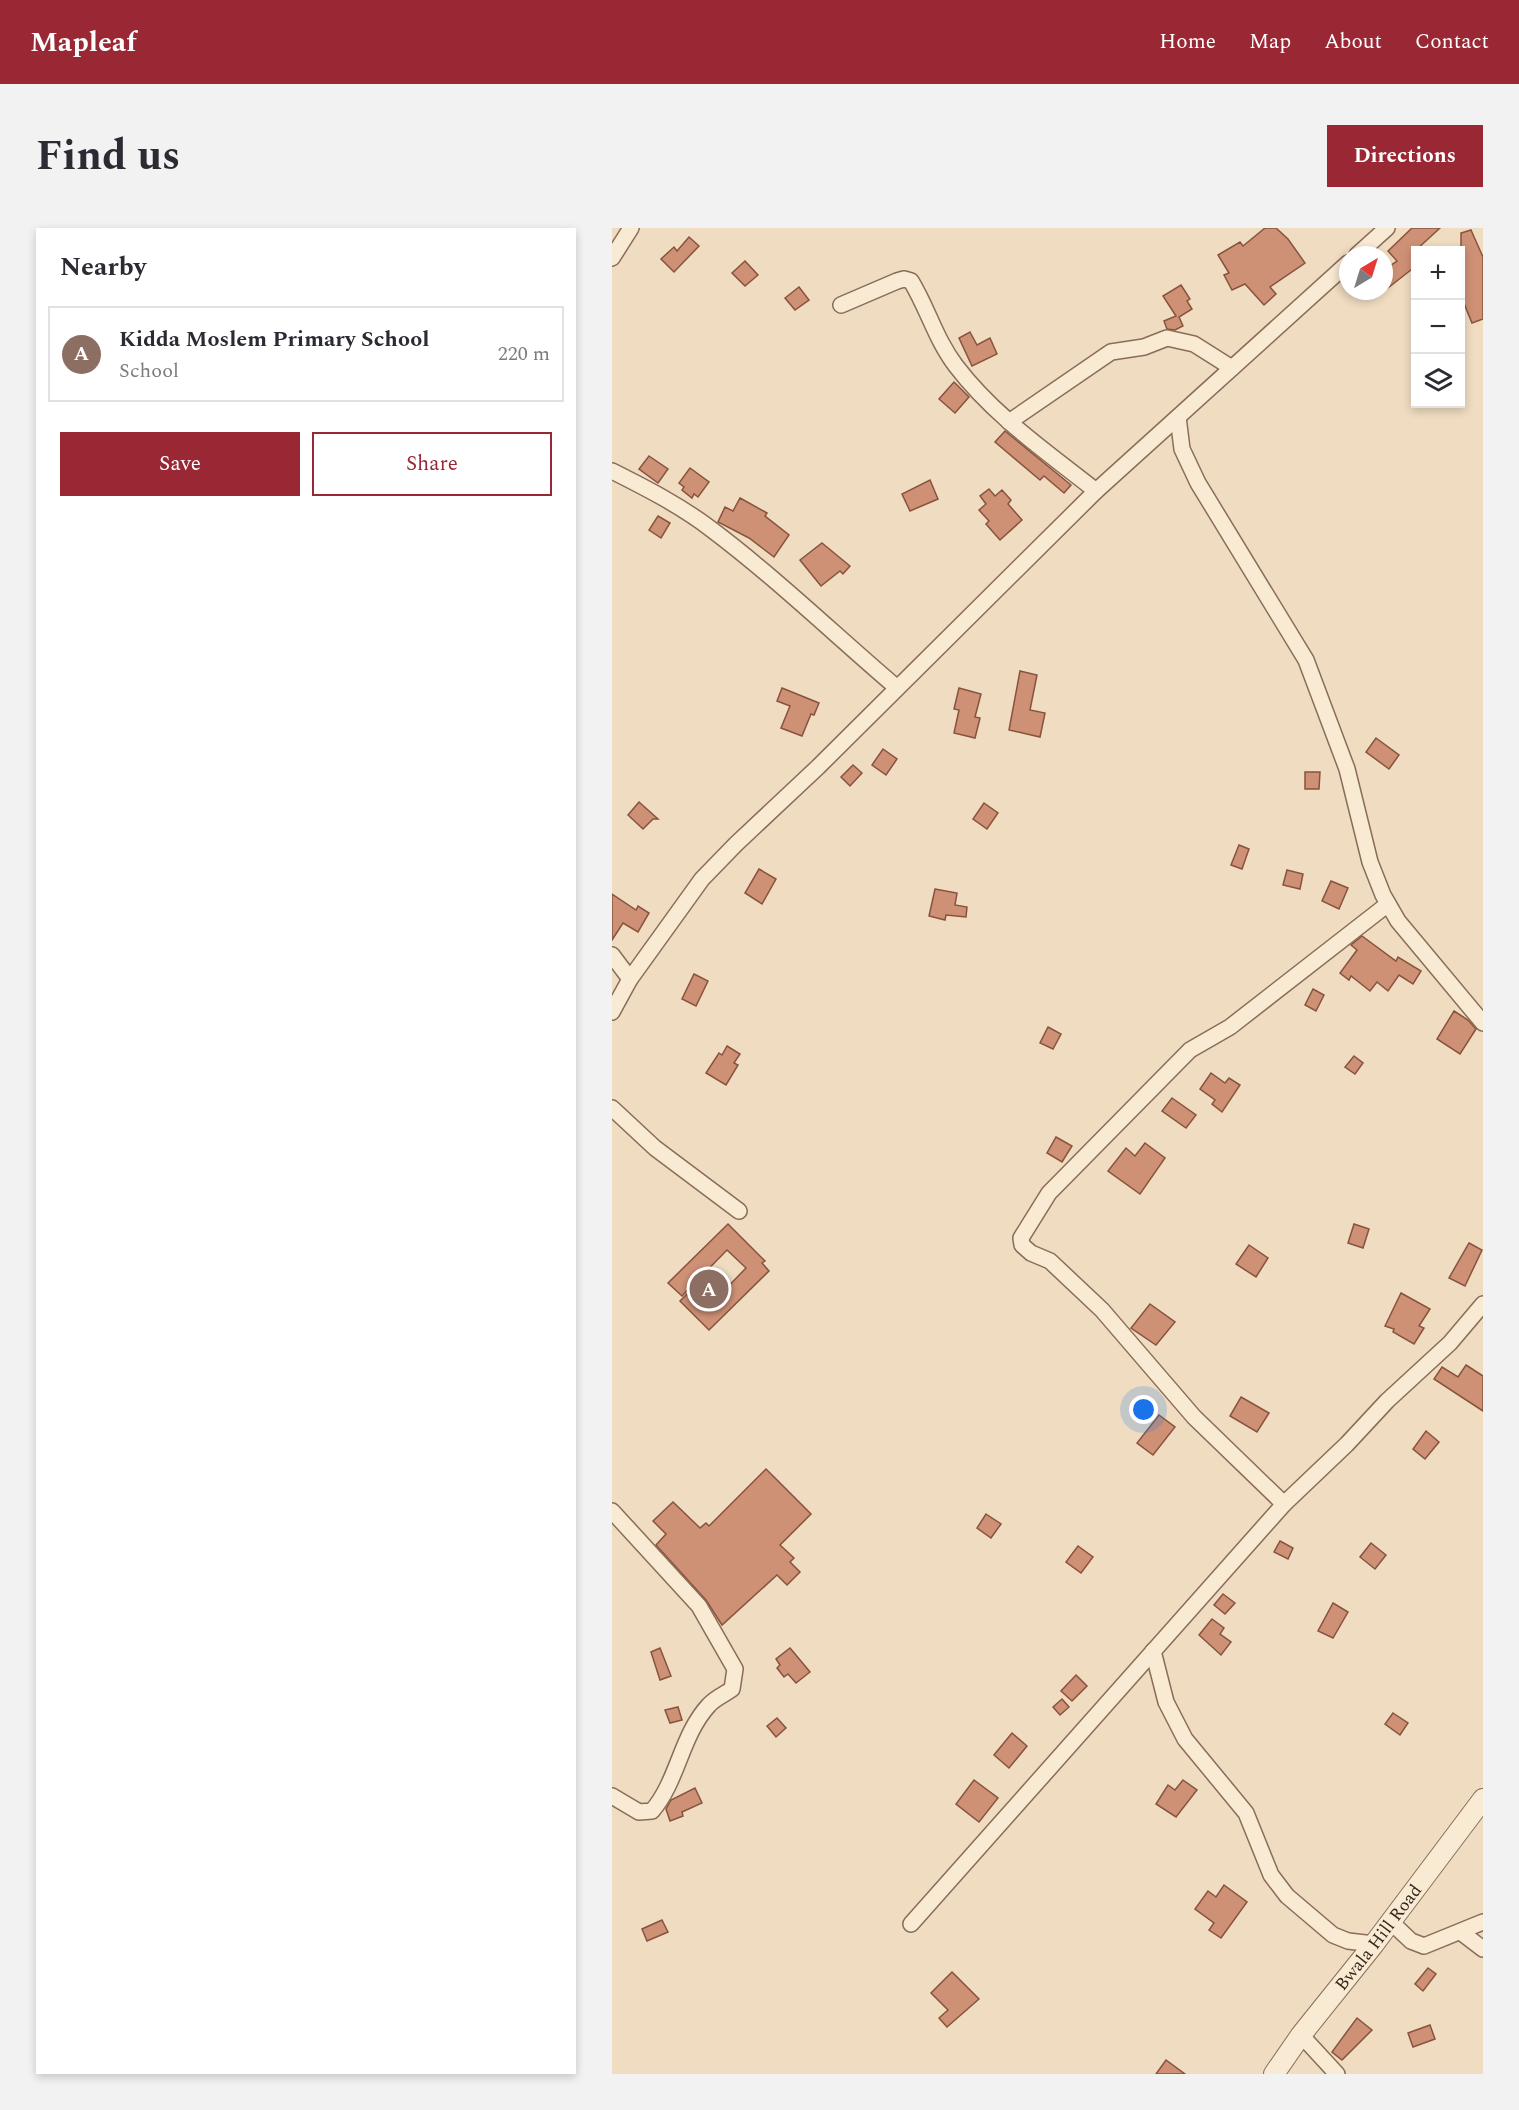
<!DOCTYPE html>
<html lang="en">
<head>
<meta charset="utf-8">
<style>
	body { margin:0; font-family:Spectral,serif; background:#f2f2f3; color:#2b2b33 }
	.controls { position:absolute; right:18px; top:18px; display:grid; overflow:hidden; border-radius:0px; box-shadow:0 3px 9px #0003 }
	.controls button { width:54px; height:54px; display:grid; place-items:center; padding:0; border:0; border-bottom:2px solid #e1e1e2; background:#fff; color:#2b2b33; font:30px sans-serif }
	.compass { position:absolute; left:727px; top:18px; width:54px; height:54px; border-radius:50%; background:#fff; box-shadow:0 3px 9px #0003; rotate:38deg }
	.you { position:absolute; left:532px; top:1182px; width:21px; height:21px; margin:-15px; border:4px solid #fff; border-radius:50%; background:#1a73e8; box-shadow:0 0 0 9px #1a73e833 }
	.badge { display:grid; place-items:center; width:39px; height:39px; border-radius:50%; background:#992734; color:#fff; font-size:20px; font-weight:700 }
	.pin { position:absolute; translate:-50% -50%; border:3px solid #fff; box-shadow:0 2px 6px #0006 }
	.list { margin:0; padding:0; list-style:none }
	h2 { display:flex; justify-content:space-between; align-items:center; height:78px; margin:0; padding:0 24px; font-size:26px }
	h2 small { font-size:20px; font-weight:400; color:#7c7c81 }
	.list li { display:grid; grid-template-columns:39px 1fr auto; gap:18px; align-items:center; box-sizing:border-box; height:96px; margin:0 12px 12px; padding:0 12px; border:2px solid #e1e1e2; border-radius:0px }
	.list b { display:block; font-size:22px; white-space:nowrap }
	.list p { margin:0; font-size:20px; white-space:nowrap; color:#7c7c81 }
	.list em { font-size:20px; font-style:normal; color:#7c7c81 }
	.actions { display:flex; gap:12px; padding:18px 24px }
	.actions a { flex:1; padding:14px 0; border:2px solid #992734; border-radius:0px; text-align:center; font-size:21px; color:#992734 }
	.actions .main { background:#992734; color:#fff }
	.icon { flex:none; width:33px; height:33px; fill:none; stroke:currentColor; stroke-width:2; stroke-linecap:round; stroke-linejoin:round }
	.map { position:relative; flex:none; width:871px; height:1846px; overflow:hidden; border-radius:0px }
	header { display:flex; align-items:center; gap:36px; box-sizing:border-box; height:84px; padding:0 30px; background:#992734; color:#fff }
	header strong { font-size:28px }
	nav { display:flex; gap:33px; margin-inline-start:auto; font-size:21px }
	.intro { display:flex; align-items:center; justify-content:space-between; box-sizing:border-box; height:144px; padding:0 36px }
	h1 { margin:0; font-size:42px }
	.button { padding:15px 27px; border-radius:0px; background:#992734; color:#fff; font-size:21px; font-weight:700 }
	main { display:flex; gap:36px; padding:0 36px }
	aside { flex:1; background:#fff; border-radius:0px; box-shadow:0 3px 9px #0003 }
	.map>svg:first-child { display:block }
</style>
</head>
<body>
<header>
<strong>Mapleaf</strong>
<nav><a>Home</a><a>Map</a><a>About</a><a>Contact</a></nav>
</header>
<div class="intro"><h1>Find us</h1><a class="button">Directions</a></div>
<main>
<aside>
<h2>Nearby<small></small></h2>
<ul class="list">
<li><span class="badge" style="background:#8d6e63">A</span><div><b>Kidda Moslem Primary School</b><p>School</p></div><em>220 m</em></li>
</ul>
<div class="actions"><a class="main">Save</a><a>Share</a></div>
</aside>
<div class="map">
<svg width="871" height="1846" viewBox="0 0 871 1846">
	<rect width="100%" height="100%" fill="#efdcc1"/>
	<g fill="#ce9176" stroke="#88533d" stroke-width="1.5">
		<polygon points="653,0 664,0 676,11 693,35 658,59 664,66 652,77 633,56 620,62 612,47 617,45 606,27 628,14 631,18"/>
		<polygon points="800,0 828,0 804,22 804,38 772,63 772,42 785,33 776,23"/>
		<polygon points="859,2 871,29 871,91 860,95 849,68 849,5"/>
		<polygon points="77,9 87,18 62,44 49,31 62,19 65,23"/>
		<polygon points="133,33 146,47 133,58 120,45"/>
		<polygon points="569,57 578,71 575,73 580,81 567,89 571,98 563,102 555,101 552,93 564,88 551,68"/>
		<polygon points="187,59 197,72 183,82 173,70"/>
		<polygon points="358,104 365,117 378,110 385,126 360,138 347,110"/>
		<polygon points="342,154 357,169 343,185 327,171"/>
		<polygon points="393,203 459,257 452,265 432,248 428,252 383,214"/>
		<polygon points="37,228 56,241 46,255 27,241"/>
		<polygon points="78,240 97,254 86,269 82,266 80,270 70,262 72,259 67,255"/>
		<polygon points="318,252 326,271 298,283 290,266"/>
		<polygon points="377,261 383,268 390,262 399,272 396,276 410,292 388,312 374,296 377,293 367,282 374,276 368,268"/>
		<polygon points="128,270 155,285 153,288 177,307 162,329 137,310 106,294 113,279 121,283"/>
		<polygon points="46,288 58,295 49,310 37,302"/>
		<polygon points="210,315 238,338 231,346 228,343 209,358 188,332"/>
		<polygon points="408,443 425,447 418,482 433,485 428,509 397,502"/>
		<polygon points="170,460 207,475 202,487 199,486 190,508 169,500 178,478 165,473"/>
		<polygon points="347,460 369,466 363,489 368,490 363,510 342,505 347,482 342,481"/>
		<polygon points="764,510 787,527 777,541 754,524"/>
		<polygon points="271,521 285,531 274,547 260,537"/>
		<polygon points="241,537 250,545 238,558 229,549"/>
		<polygon points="693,544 708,544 707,561 693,561"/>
		<polygon points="27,574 46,591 41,591 31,601 16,587"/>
		<polygon points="372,575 386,585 375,601 361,591"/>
		<polygon points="627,617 637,621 630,641 619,637"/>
		<polygon points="147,641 164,651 150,676 133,665"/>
		<polygon points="675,642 691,646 688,661 671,657"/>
		<polygon points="719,653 736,660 727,681 710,673"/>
		<polygon points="323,661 345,665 343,677 355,679 354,689 334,687 333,692 317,688"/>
		<polygon points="0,666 24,682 26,678 37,685 26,704 11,695 0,712"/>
		<polygon points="750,708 784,733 786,729 809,743 801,756 787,747 776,763 765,754 758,763 739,748 737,752 728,745 745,722 739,717"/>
		<polygon points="82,746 96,753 84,778 70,771"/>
		<polygon points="701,761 712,767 704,783 693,777"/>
		<polygon points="842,783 856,792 864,801 848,826 825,811"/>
		<polygon points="436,799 449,806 441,821 428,815"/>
		<polygon points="115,818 128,826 122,835 126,837 114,857 94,845 107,825 110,827"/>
		<polygon points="742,828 751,835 743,846 733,839"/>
		<polygon points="599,845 613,855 617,850 628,857 610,884 600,876 603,872 588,861"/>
		<polygon points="560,870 584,887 574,900 550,883"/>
		<polygon points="444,909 460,918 450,934 435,925"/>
		<polygon points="533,915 553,930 528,966 496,943 514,920 523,928"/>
		<polygon points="116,996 153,1033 150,1035 157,1043 97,1102 68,1073 77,1064 92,1079 102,1069 104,1071 134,1040 115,1022 70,1068 56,1055"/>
		<polygon points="742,996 757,1001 751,1020 736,1015"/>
		<polygon points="857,1015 870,1022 853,1058 837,1050"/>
		<polygon points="637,1017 656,1030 644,1049 624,1036"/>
		<polygon points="789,1065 818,1081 807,1098 812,1100 802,1116 781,1104 782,1101 773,1098"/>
		<polygon points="538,1076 563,1094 544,1117 519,1100"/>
		<polygon points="854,1137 871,1148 871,1183 822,1151 830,1139 846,1149"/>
		<polygon points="629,1169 657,1185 645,1204 618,1188"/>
		<polygon points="547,1187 563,1199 541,1227 525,1215"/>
		<polygon points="814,1203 827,1214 813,1231 801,1221"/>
		<polygon points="154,1241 199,1286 168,1317 182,1330 178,1334 188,1344 175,1357 165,1347 110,1397 94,1372 44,1317 54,1306 41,1293 61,1274 88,1300 94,1295 97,1298"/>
		<polygon points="374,1286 389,1296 379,1310 365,1300"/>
		<polygon points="668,1313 681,1320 676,1331 662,1324"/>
		<polygon points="759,1315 774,1327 763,1341 748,1329"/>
		<polygon points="466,1318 481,1329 469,1345 454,1334"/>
		<polygon points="611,1366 623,1375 613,1386 602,1377"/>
		<polygon points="721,1375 736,1384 721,1410 706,1403"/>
		<polygon points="600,1391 612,1400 608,1406 619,1414 609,1427 587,1407"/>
		<polygon points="48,1420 59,1448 48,1452 39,1424"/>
		<polygon points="178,1420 198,1444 184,1455 176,1446 172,1449 165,1440 168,1437 164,1431"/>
		<polygon points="464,1447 475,1458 460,1473 449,1463"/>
		<polygon points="450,1471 457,1479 448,1487 441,1479"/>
		<polygon points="66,1479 70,1492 58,1495 53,1482"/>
		<polygon points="781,1485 796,1495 788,1507 773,1496"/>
		<polygon points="165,1490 174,1500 164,1509 155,1498"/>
		<polygon points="400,1505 415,1518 397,1540 382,1527"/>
		<polygon points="362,1552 386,1570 367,1594 344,1576"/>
		<polygon points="571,1552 585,1562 564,1589 544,1576 556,1557 563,1562"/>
		<polygon points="83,1560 90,1575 70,1584 71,1588 58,1593 54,1581 59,1572"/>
		<polygon points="612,1657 635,1674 609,1710 597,1702 602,1695 583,1681 596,1663 604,1669"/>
		<polygon points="50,1692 56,1704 35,1713 30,1701"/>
		<polygon points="816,1740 824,1746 811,1763 803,1756"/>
		<polygon points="340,1744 367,1771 335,1799 327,1790 336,1782 319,1765"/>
		<polygon points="745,1790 760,1802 730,1832 720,1824"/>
		<polygon points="818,1797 823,1811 801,1819 796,1805"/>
		<polygon points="554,1832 573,1846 544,1846"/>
	</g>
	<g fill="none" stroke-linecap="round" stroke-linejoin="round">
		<g stroke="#896d58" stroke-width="18">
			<g id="minor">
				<polyline points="745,27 775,0"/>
				<polyline points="0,30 19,0"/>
				<path d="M229 77 285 53 292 51 299 53C316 81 324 112 344 138 382 188 435 224 484 263"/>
				<polyline points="566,189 570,221 586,255 694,432 735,541 758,634 771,667 786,693 871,795"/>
				<polyline points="397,194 499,124 532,119 555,110 582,116 620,140"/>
				<path d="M0 243C34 260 69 278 99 301 164 350 222 406 284 459"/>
				<polyline points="0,727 18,751"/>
				<polyline points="0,784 18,751 90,651 124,616 206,539 484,263 736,35"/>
				<polyline points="0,880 43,920 127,983"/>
				<polyline points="672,1276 582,1189 490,1082 438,1033 419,1025 410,1017 409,1010 437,965 578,822 618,799 776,676"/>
				<path d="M0 1283 87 1378 123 1441 120 1461C113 1466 103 1470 97 1477 69 1507 66 1553 40 1583L27 1584 0 1568"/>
				<polyline points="541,1423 554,1474 573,1511 634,1585 659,1647 675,1668 721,1707 736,1713 762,1716"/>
				<polyline points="779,1694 799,1713 812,1718 871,1694"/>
				<polyline points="299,1696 672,1276 735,1216 775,1173 838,1115 871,1076"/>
				<polyline points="850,1705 871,1721"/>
				<polyline points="689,1807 725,1846"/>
			</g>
		</g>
		<g stroke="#896d58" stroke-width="22">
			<g id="tertiary">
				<path id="s1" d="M662 1846 689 1807 762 1716 871 1571"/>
			</g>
		</g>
		<use href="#minor" stroke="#f9ead4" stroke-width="15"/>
		<use href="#tertiary" stroke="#f9ead4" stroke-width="20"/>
	</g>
	<g text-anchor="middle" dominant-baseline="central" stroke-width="6" stroke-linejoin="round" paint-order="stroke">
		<g font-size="18" fill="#38271d" stroke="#f6e7d1">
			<text stroke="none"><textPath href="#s1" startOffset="172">Bwala Hill Road</textPath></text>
		</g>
	</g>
</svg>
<div class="controls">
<button>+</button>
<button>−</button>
<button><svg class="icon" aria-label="layers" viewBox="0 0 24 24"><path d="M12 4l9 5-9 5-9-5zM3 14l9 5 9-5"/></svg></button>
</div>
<svg class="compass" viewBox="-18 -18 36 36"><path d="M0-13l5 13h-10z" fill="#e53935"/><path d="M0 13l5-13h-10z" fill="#7c7c81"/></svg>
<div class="you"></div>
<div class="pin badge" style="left:97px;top:1061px;background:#8d6e63">A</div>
</div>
</main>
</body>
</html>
